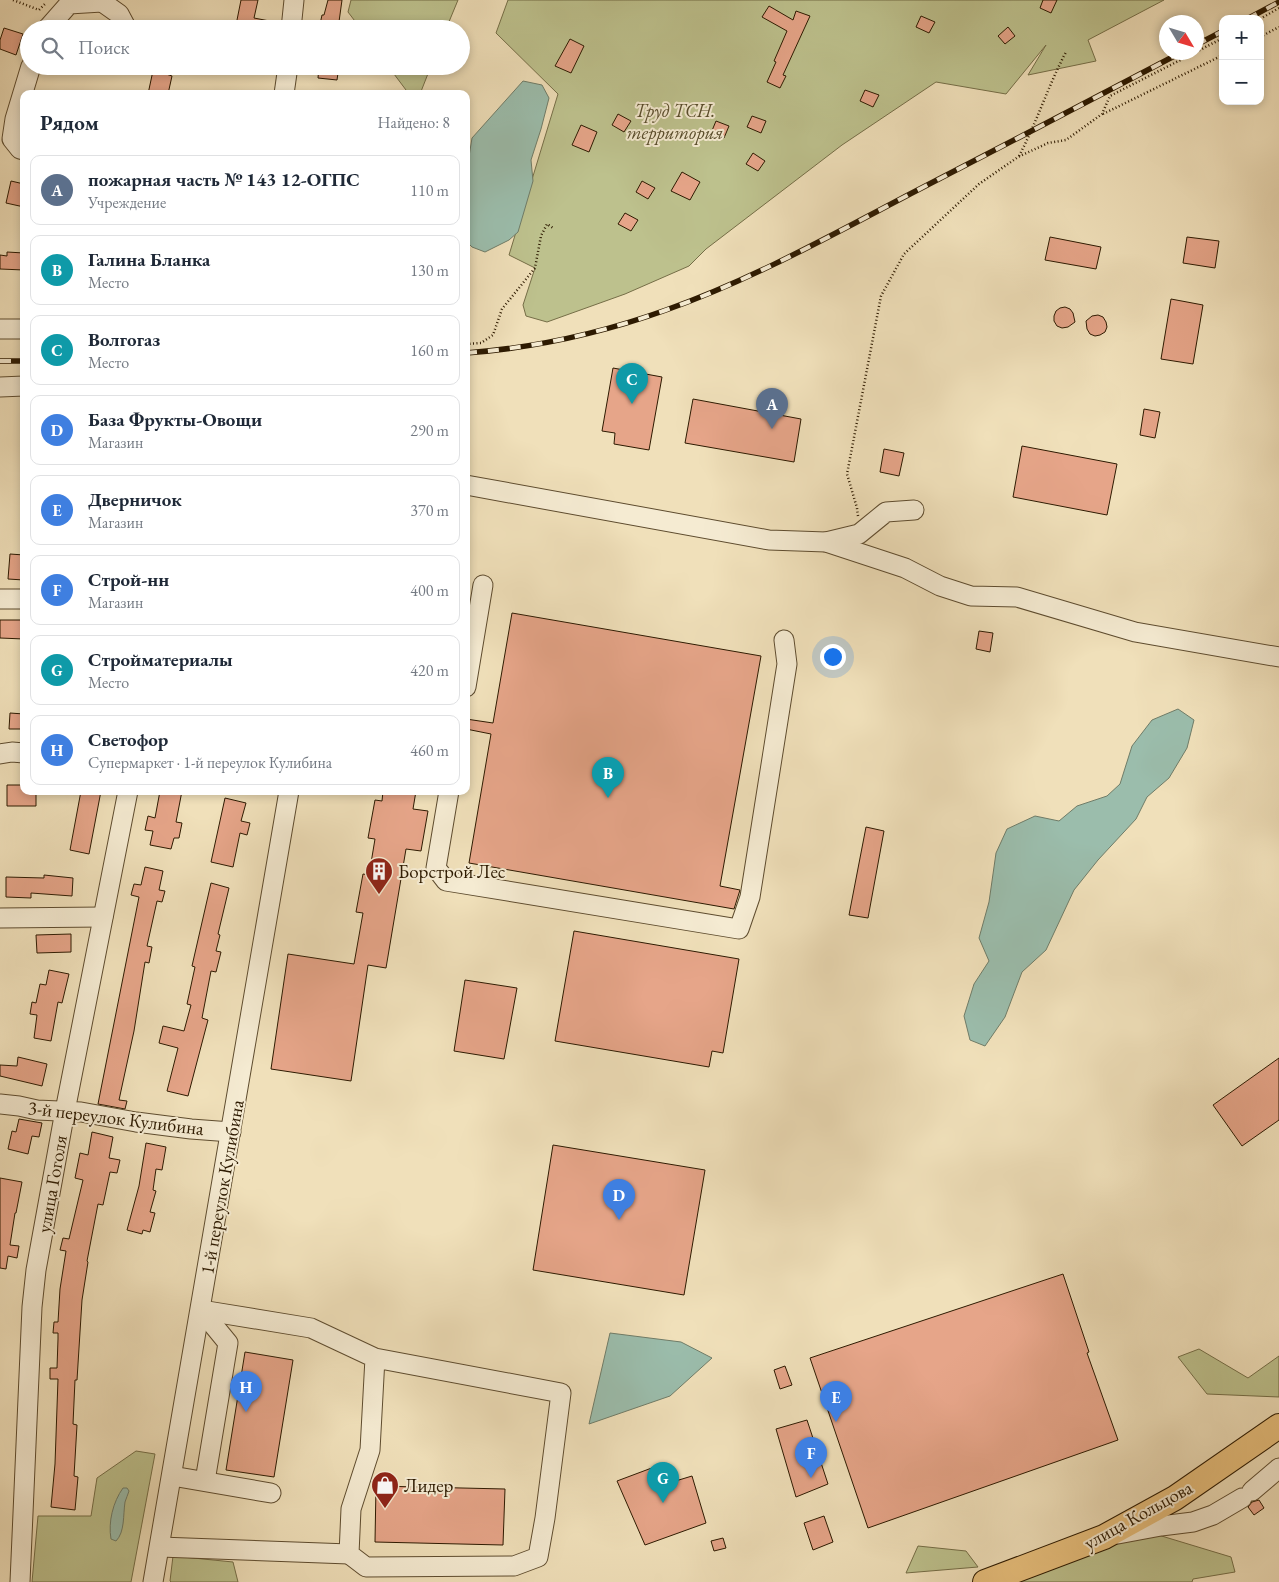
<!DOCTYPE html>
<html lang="ru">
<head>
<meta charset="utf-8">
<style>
	body { margin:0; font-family:"EB Garamond",serif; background:#f6f6f7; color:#1f2937 }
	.controls { position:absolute; right:15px; top:15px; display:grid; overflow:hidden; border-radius:10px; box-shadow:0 2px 8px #0003 }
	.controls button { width:45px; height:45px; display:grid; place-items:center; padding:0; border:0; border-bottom:1px solid #e0e1e3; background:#fff; color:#1f2937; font:25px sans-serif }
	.compass { position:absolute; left:1159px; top:15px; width:45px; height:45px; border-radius:50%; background:#fff; box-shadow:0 2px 8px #0003; rotate:128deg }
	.you { position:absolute; left:832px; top:656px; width:18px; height:18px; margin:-12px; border:4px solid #fff; border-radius:50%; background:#1a73e8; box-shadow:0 0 0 8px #1a73e833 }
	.badge { display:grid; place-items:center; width:32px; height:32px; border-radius:50%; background:#ea580c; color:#fff; font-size:16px; font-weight:700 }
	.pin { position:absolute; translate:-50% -41px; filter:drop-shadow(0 1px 2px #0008) }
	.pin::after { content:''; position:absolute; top:26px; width:18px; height:15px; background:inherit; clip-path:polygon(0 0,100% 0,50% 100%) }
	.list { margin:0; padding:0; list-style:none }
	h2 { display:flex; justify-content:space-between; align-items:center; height:65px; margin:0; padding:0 20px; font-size:21px }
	h2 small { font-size:16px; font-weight:400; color:#747a83 }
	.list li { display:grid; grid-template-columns:32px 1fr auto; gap:15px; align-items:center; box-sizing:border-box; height:70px; margin:0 10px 10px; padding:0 10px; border:1px solid #e0e1e3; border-radius:10px }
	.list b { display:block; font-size:19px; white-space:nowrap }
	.list p { margin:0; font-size:16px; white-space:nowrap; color:#747a83 }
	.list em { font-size:16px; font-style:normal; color:#747a83 }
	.icon { flex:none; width:28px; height:28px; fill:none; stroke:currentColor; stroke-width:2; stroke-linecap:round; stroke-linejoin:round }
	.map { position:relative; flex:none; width:1279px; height:1582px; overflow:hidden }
	.search { position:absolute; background:#fff; box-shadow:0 2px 8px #0003; left:20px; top:20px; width:450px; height:55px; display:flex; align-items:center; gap:12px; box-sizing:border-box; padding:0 18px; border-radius:28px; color:#747a83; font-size:19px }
	.panel { position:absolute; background:#fff; box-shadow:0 2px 8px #0003; left:20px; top:90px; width:450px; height:705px; border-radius:10px }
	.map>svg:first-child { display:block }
</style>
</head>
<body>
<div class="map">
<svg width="1279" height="1582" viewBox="0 0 1279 1582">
	<rect width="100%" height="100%" fill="#f0e0ba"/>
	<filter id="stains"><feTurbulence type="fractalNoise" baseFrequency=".004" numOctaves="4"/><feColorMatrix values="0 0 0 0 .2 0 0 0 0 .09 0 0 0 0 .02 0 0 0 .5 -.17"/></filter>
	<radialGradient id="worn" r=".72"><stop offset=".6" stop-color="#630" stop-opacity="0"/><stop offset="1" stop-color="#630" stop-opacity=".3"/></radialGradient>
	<g fill="#bdc18d" stroke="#756e47">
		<polygon points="351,0 458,0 446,29 361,29 348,12"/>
		<polygon points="508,0 1164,0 1088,40 1096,61 1028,75 1046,45 1006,94 936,82 842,145 706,249 689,266 625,294 547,322 526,316 523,305 535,268 509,255 558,94 496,33"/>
		<polygon points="388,66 431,66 420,94 409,94"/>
		<polygon points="1199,1349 1248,1378 1279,1356 1279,1397 1207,1394 1178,1357"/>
		<polygon points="136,1451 155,1454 131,1582 32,1582 38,1516 91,1516 97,1478"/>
		<polygon points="1155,1534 1231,1557 1235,1572 1193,1579 1192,1582 1001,1582 1072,1555"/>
		<polygon points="918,1546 966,1551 978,1567 906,1573"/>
		<polygon points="173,1556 233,1562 238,1582 171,1582 170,1581"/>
	</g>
	<g fill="#9bbdac" stroke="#6f7c68">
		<polygon points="523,81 542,85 549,98 541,129 531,160 533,181 518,232 509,240 485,252 472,247 466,241 466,175 472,138"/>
		<polygon points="1178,709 1194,720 1187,748 1169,778 1147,797 1136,819 1098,860 1074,890 1046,950 1022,972 1005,1017 985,1046 970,1040 964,1016 974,984 989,961 979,938 989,902 996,853 1007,829 1035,816 1059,821 1077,806 1107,796 1120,784 1132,746 1152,720"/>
		<polygon points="610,1333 681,1342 712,1358 670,1396 589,1424"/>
		<path d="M123 1488H127L129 1491C128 1495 126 1498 125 1502 123 1515 125 1532 116 1541L111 1539C108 1522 113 1502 123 1488Z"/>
	</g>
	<g fill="#e6a589" stroke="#2d1a01">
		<polygon points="241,0 258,0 254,18 280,23 280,29 254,29 236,25"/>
		<polygon points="328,0 342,0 338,29 319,29 322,15 324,15"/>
		<polygon points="1043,0 1057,0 1051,13 1040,8"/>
		<polygon points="769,6 793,20 796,11 810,16 783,75 786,76 780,88 767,82 776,62 774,61 787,31 762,17"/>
		<polygon points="921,16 935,22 929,33 916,27"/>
		<polygon points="1008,27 1015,36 1005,44 998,36"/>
		<polygon points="4,28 23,34 16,55 0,49 0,40"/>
		<polygon points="570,39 584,46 571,73 555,66"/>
		<polygon points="154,66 167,68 166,74 172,76 168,94 148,94"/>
		<polygon points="319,66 339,66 337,80 318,78"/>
		<polygon points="865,90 879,95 873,107 860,101"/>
		<polygon points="618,114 631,121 624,132 612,125"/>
		<polygon points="752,116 766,121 761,133 747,127"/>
		<polygon points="716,121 729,126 724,138 711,133"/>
		<polygon points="581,125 597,132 589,152 572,145"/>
		<polygon points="753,153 765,161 758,171 746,164"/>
		<polygon points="682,172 700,182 690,200 671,191"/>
		<polygon points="11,181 24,184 24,207 6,203"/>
		<polygon points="642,181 655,188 648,199 636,192"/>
		<polygon points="625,213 638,220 631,231 618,224"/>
		<polygon points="1050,237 1101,247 1096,269 1045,260"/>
		<polygon points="1187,237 1219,241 1215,268 1183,263"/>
		<polygon points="7,252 24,253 24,270 0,269 0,255 7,256"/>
		<polygon points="1171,299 1203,305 1193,364 1161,359"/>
		<polygon points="1065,307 1070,309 1073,313 1075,322 1068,327 1062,328 1057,326 1054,321 1054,316 1056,311 1060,308"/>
		<polygon points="1098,315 1103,317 1106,322 1107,327 1105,332 1100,335 1095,336 1090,334 1087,329 1086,321 1092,316"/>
		<polygon points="613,368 662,377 649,450 614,444 615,433 602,431"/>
		<polygon points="693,399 801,419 794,462 685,443"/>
		<polygon points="1144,409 1160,412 1155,438 1140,435"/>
		<polygon points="1022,446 1117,464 1107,515 1013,497"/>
		<polygon points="884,449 904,453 899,476 880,472"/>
		<polygon points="10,554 24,555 24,580 8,579"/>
		<polygon points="512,613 761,656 720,886 740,890 734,909 469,863 491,734 466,729 466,719 493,723"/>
		<polygon points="0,620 24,620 24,639 0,638"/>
		<polygon points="979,631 993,633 990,652 976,649"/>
		<polygon points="10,713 24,714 24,729 9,729"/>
		<polygon points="7,785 24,785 24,791 36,791 36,806 7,806"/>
		<polygon points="81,791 101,791 89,854 70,850"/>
		<polygon points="160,791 182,791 176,822 182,823 179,838 174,838 171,849 150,845 153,831 145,830 148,816 155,818"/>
		<polygon points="383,791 416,791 413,809 428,811 421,851 406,849 386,968 368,965 351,1081 271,1069 288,954 354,964 363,913 356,912 363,874 369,875 375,839 368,838 375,800 382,801"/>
		<polygon points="225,798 246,803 241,821 250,823 247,835 240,833 233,867 211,862"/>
		<polygon points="866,827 884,831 868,918 849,915"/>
		<polygon points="145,867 163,871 159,890 165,891 162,902 157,901 147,946 152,947 149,963 145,962 134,1031 119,1100 127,1101 125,1109 98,1104 139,897 131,895 134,884 141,885"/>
		<polygon points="44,875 73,878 72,896 31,893 31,898 6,897 6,877 44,878"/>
		<polygon points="211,883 229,888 218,934 220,935 216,951 221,952 216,972 211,971 202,1018 208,1020 188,1096 167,1091 178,1048 159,1043 163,1026 184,1031 191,1005 187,1004 195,967 192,966"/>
		<polygon points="574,931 739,959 723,1053 712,1051 709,1067 555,1041"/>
		<polygon points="71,934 71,952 37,953 36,935"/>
		<polygon points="49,970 69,974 62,1003 58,1002 51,1041 34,1038 37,1015 30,1014 32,1002 36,1003 40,984 46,985"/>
		<polygon points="465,980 517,988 504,1059 454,1051"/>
		<polygon points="18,1057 47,1064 42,1086 0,1076 0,1065 17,1066"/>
		<polygon points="1279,1058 1279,1120 1242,1146 1213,1105"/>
		<polygon points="19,1119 42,1123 39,1137 32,1136 28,1154 8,1149 12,1131 16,1132"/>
		<polygon points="92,1132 113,1137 109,1158 120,1160 117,1173 110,1172 103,1205 98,1204 87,1261 88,1262 82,1300 77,1380 75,1380 73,1424 77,1425 74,1476 78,1477 75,1510 51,1507 55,1464 58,1379 50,1379 50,1368 57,1368 58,1339 58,1333 53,1333 54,1322 58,1322 60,1289 66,1251 60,1250 63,1238 69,1239 83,1180 75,1178 80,1153 88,1155"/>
		<polygon points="146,1143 166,1147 162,1170 156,1169 153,1190 156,1191 150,1212 155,1213 150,1232 143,1230 142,1234 127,1230 139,1186"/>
		<polygon points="553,1145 705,1170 684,1295 533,1270"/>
		<polygon points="0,1178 22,1182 16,1213 15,1213 10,1245 19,1246 17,1258 8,1256 6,1269 0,1268"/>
		<polygon points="1063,1274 1089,1352 1087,1353 1118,1440 868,1528 810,1358"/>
		<polygon points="245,1352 293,1360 274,1477 226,1470"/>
		<polygon points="785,1366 792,1385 780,1389 774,1370"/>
		<polygon points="807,1420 828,1484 796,1497 776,1429"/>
		<polygon points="665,1463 669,1483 692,1476 706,1523 645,1545 617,1481"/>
		<polygon points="376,1486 505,1489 503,1545 375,1542"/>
		<polygon points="1259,1500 1264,1508 1254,1515 1248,1507 1252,1502"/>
		<polygon points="824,1516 833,1542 813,1550 804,1523"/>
		<polygon points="723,1538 726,1548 714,1551 711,1541"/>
	</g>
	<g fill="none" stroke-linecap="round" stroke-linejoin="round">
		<g stroke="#5e4c2f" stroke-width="21">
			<g id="minor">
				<polyline points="102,2 119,14 127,29"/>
				<polyline points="47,29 69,4 102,2 102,0"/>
				<polyline points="291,29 294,0"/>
				<polyline points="284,94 288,66"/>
				<polyline points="24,150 20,149 12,139 15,119 31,66"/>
				<polyline points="0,329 24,329"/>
				<polyline points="0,387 24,386"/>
				<polyline points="466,485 769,540 826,542 905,568 940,586 971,596 1017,597 1135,632 1279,657"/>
				<polyline points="826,542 859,534 886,512 914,510"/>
				<polyline points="0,599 24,599"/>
				<polyline points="466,687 483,585"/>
				<polyline points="0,754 12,752 24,753"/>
				<polyline points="449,791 436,868 446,881 739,929 750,897 787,664 784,640"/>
				<polyline points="0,918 103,917"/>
				<polyline points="0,1104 19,1106 37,1110 81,1112 136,1122 191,1129 231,1132"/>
				<polyline points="201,1310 311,1328 375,1358 561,1393 545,1518 538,1557 514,1566 366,1567 349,1554 351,1509 370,1450 375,1358"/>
				<polyline points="201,1310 228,1343 205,1481"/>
				<polyline points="172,1476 271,1493"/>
				<polyline points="1252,1491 1279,1468"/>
				<polyline points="1118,1534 1161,1526 1193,1522 1213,1515 1242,1498"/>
				<polyline points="160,1547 349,1554"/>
				<polyline points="20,1582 32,1307 36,1270 65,1111 128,791"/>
				<polyline points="153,1582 289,791"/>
			</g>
		</g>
		<g stroke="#2d1a01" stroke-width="26">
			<polyline id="major" points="985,1582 1104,1537 1175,1498 1279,1426"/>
		</g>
		<g stroke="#2d1a01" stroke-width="2.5" stroke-dasharray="1 2.5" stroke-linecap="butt">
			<polyline points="13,0 39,10 45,4"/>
			<polyline points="1260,19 1279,8"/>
			<polyline points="1260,37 1279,27"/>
			<polyline points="1196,52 1223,38"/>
			<polyline points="1103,114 1223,55"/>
			<path d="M1019 156C1037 122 1048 86 1066 52"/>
			<polyline points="466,344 481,343 493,335 502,309 535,268 541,236 547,224 553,228"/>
			<polyline points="858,516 857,508 847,474 881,296 904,254 979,184 1018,157 1048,143 1066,140 1102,114 1110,96 1196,52"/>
		</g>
		<use href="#minor" stroke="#f5ebd2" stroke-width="19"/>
		<use href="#major" stroke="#e8c07d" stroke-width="24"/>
		<g stroke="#2d1a01" stroke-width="5.5">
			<g id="rail">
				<polyline points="1247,19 1279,2"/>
				<polyline points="1196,45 1223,31"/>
				<path d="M466 353C533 348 602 333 666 310 751 280 830 236 910 194 1001 147 1091 100 1182 52"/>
				<polyline points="0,361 24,361"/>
			</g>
		</g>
		<use href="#rail" stroke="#f5ebd2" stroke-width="4" stroke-dasharray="11" stroke-linecap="butt"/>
	</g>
	<defs>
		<g id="building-pin" transform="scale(1.4375)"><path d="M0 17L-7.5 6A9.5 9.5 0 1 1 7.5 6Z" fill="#8f2418" stroke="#f5ebd2"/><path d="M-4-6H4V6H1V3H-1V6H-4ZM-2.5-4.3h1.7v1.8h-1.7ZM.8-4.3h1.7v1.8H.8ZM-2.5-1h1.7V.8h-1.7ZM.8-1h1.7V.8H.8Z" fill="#fff"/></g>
		<g id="shop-pin" transform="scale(1.4375)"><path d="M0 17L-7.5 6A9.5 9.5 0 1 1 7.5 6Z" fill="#8f2418" stroke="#f5ebd2"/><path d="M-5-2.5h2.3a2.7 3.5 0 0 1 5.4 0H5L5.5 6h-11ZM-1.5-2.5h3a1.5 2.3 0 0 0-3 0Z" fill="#fff"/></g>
	</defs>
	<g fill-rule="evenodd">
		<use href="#building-pin" x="379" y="871"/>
		<use href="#shop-pin" x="385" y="1485"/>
	</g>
	<g text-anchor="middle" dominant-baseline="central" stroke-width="4" stroke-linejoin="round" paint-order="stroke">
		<g font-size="19" font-style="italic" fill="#584c2b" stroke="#f5ebd2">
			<text x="675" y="110">Труд ТСН.<tspan x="675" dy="22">территория</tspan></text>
		</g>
		<g font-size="19" fill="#2d1a01" stroke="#f5ebd2" text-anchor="start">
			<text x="398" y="871">Борстрой Лес</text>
			<text x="404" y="1485">Лидер</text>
		</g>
		<g font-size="19" fill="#2d1a01" stroke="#f5ebd2">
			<text transform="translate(116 1118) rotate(7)">3-й переулок Кулибина</text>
			<text transform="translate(52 1184) rotate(-80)">улица Гоголя</text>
			<text transform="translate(222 1187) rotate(-80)">1-й переулок Кулибина</text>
			<text transform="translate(1138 1515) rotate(-29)">улица Кольцова</text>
		</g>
	</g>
	<rect width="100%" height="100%" filter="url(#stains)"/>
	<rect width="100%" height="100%" fill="url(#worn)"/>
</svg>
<div class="controls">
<button>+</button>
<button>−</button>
</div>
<svg class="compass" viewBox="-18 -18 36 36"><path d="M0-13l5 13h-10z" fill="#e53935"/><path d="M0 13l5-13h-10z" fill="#747a83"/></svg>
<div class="you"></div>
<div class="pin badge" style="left:772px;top:429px;background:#5c6f8a">A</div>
<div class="pin badge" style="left:608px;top:798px;background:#0f9aa8">B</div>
<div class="pin badge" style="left:632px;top:404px;background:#0f9aa8">C</div>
<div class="pin badge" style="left:619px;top:1220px;background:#3f7fe0">D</div>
<div class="pin badge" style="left:836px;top:1422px;background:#3f7fe0">E</div>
<div class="pin badge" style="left:811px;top:1478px;background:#3f7fe0">F</div>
<div class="pin badge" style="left:663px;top:1503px;background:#0f9aa8">G</div>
<div class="pin badge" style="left:246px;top:1412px;background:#3f7fe0">H</div>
<div class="search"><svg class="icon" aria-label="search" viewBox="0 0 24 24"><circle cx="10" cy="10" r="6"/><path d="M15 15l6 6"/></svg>Поиск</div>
<section class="panel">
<h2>Рядом<small>Найдено: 8</small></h2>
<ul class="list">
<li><span class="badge" style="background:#5c6f8a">A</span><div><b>пожарная часть № 143 12-ОГПС</b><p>Учреждение</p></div><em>110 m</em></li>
<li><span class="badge" style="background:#0f9aa8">B</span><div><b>Галина Бланка</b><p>Место</p></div><em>130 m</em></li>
<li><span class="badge" style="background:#0f9aa8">C</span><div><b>Волгогаз</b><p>Место</p></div><em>160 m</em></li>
<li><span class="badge" style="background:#3f7fe0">D</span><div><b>База Фрукты-Овощи</b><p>Магазин</p></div><em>290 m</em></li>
<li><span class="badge" style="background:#3f7fe0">E</span><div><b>Дверничок</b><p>Магазин</p></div><em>370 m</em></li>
<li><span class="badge" style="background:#3f7fe0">F</span><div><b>Строй-нн</b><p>Магазин</p></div><em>400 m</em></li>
<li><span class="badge" style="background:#0f9aa8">G</span><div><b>Стройматериалы</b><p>Место</p></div><em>420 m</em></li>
<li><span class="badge" style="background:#3f7fe0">H</span><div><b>Светофор</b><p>Супермаркет · 1-й переулок Кулибина</p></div><em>460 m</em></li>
</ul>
</section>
</div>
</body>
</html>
